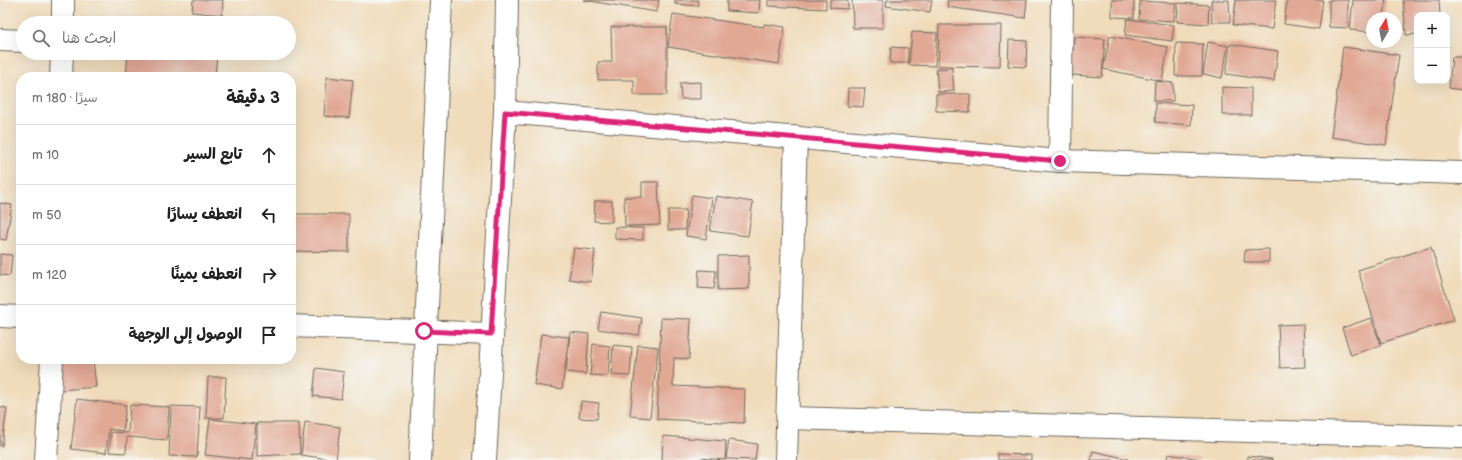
<!DOCTYPE html>
<html lang="ar">
<head>
<meta charset="utf-8">
<style>
	body { margin:0; font-family:"Balsamiq Sans","Playpen Sans Arabic",sans-serif; background:#f6f6f6; color:#222; direction:rtl }
	.controls { position:absolute; right:12px; top:12px; display:grid; overflow:hidden; border-radius:8px; box-shadow:0 4px 16px #0002 }
	.controls button { width:36px; height:36px; display:grid; place-items:center; padding:0; border:0; border-bottom:1px solid #e0e0e0; background:#fff; color:#222; font:20px sans-serif }
	.compass { position:absolute; left:1366px; top:12px; width:36px; height:36px; border-radius:50%; background:#fff; box-shadow:0 4px 16px #0002; rotate:10deg }
	.stop { position:absolute; width:12px; height:12px; margin:-9px; border:3px solid #db2777; border-radius:50%; background:#fff }
	.stop.end { background:#db2777; border-color:#fff; box-shadow:0 1px 4px #0008 }
	.list { margin:0; padding:0; list-style:none }
	h2 { display:flex; justify-content:space-between; align-items:center; height:52px; margin:0; padding:0 16px; font-size:17px }
	h2 small { font-size:13px; font-weight:400; color:#767676 }
	.list li { display:grid; grid-template-columns:26px 1fr auto; gap:12px; align-items:center; box-sizing:border-box; height:60px; padding:0 16px; border-top:1px solid #e0e0e0 }
	.list b { display:block; font-size:15px; white-space:nowrap }
	.list em { font-size:13px; font-style:normal; color:#767676 }
	.icon { flex:none; width:22px; height:22px; fill:none; stroke:currentColor; stroke-width:2; stroke-linecap:round; stroke-linejoin:round }
	.map { position:relative; flex:none; width:1462px; height:460px; overflow:hidden; direction:ltr }
	.search { position:absolute; background:#fff; box-shadow:0 4px 16px #0002; left:16px; top:16px; width:280px; height:44px; display:flex; align-items:center; gap:10px; box-sizing:border-box; padding:0 14px; border-radius:22px; color:#767676; font-size:15px }
	.panel { position:absolute; background:#fff; box-shadow:0 4px 16px #0002; left:16px; top:72px; width:280px; height:292px; border-radius:16px; direction:rtl }
	.map>svg:first-child { display:block }
</style>
</head>
<body>
<div class="map">
<svg width="1462" height="460" viewBox="0 0 1462 460">
	<rect width="100%" height="100%" fill="#f6f6f2"/>
	<filter id="ink" filterUnits="userSpaceOnUse"><feTurbulence type="fractalNoise" baseFrequency=".025" numOctaves="2"/><feDisplacementMap in="SourceGraphic" scale="8" xChannelSelector="R" yChannelSelector="G"/><feConvolveMatrix kernelMatrix="1 2 1 2 8 2 1 2 1" color-interpolation-filters="sRGB"/></filter>
	<filter id="wash" filterUnits="userSpaceOnUse"><feTurbulence type="fractalNoise" baseFrequency=".012" numOctaves="4" result="noise"/><feDisplacementMap in="SourceGraphic" scale="16" xChannelSelector="R" yChannelSelector="G"/><feGaussianBlur stdDeviation="0.9" result="paint"/><feColorMatrix in="noise" values="0 0 0 0 0 0 0 0 0 0 0 0 0 0 0 0 0 1.4 0 .05"/><feComposite in="paint" operator="in"/></filter>
	<g filter="url(#wash)">
		<rect width="100%" height="100%" fill="#f0dbba"/>
		<g id="blocks">
			<g fill="#e1a894">
				<polygon points="193,0 223,0 222,15 192,12"/>
				<polygon points="583,0 659,0 657,12"/>
				<polygon points="675,0 698,0 698,6 675,4"/>
				<polygon points="727,0 760,0 759,13 727,11"/>
				<polygon points="768,0 826,0 826,9 768,6"/>
				<polygon points="830,0 848,0 848,9 830,8"/>
				<polygon points="852,0 883,0 883,28 853,28"/>
				<polygon points="887,0 932,0 930,12 886,6"/>
				<polygon points="948,0 1027,0 1025,18 947,7"/>
				<polygon points="1112,0 1134,0 1134,18 1112,17"/>
				<polygon points="1211,0 1229,0 1230,22 1212,22"/>
				<polygon points="1236,0 1276,0 1272,29 1233,25"/>
				<polygon points="1287,0 1323,0 1319,29 1284,24"/>
				<polygon points="1329,0 1348,0 1348,28 1329,27"/>
				<polygon points="1353,0 1386,0 1384,18 1372,18 1372,32 1350,30"/>
				<polygon points="1403,0 1439,0 1440,15 1417,15 1417,34 1406,35"/>
				<polygon points="1140,1 1176,3 1174,21 1139,19"/>
				<polygon points="1178,3 1209,5 1208,24 1177,22"/>
				<polygon points="673,14 764,27 764,24 785,27 779,64 668,47"/>
				<polygon points="1127,19 1174,25 1172,41 1125,35"/>
				<polygon points="939,25 1001,25 1000,67 938,66"/>
				<polygon points="611,27 667,27 667,95 634,95 634,80 598,80 598,62 612,62"/>
				<polygon points="912,32 937,33 935,66 909,65"/>
				<polygon points="1110,36 1168,47 1162,81 1103,69"/>
				<polygon points="1074,37 1105,39 1102,77 1071,75"/>
				<polygon points="1009,40 1027,41 1026,67 1008,66"/>
				<polygon points="1208,42 1228,46 1222,78 1203,74"/>
				<polygon points="1176,43 1203,44 1202,76 1175,76"/>
				<polygon points="1230,44 1278,51 1274,81 1226,74"/>
				<polygon points="891,47 908,48 908,63 890,63"/>
				<polygon points="1343,47 1399,55 1386,145 1331,137"/>
				<polygon points="128,53 217,53 215,77 126,77"/>
				<polygon points="1452,57 1462,57 1462,90 1449,88"/>
				<polygon points="952,68 954,91 938,92 936,69"/>
				<polygon points="327,77 353,80 349,118 324,116"/>
				<polygon points="1155,81 1173,83 1173,101 1154,101"/>
				<polygon points="701,82 701,99 681,99 680,83"/>
				<polygon points="1222,87 1251,88 1251,115 1222,115"/>
				<polygon points="848,88 865,88 863,107 847,106"/>
				<polygon points="936,94 970,94 970,112 936,111"/>
				<polygon points="1156,103 1192,105 1191,125 1155,122"/>
				<polygon points="642,182 658,182 660,225 625,226 624,197 642,197"/>
				<polygon points="692,195 712,198 706,239 686,236"/>
				<polygon points="716,196 753,202 748,236 710,231"/>
				<polygon points="595,201 612,201 612,222 594,221"/>
				<polygon points="0,203 12,205 6,240 0,239"/>
				<polygon points="668,210 686,210 685,230 668,230"/>
				<polygon points="291,214 349,214 349,252 291,251"/>
				<polygon points="615,227 643,228 643,240 615,239"/>
				<polygon points="1431,247 1454,320 1381,343 1358,270"/>
				<polygon points="574,248 595,250 591,282 569,279"/>
				<polygon points="1269,249 1269,262 1244,262 1245,250"/>
				<polygon points="0,254 12,255 10,276 0,275"/>
				<polygon points="749,255 749,289 718,290 718,256"/>
				<polygon points="699,270 716,271 714,289 698,288"/>
				<polygon points="601,312 642,318 639,335 598,329"/>
				<polygon points="661,318 691,319 689,359 674,358 673,386 745,389 744,423 657,419"/>
				<polygon points="1371,318 1381,345 1351,355 1342,328"/>
				<polygon points="1303,324 1305,367 1280,368 1278,325"/>
				<polygon points="570,332 589,334 586,374 566,372"/>
				<polygon points="541,334 569,337 562,389 534,385"/>
				<polygon points="593,344 610,346 608,376 590,375"/>
				<polygon points="613,345 632,347 630,376 611,375"/>
				<polygon points="638,345 658,347 650,418 630,416"/>
				<polygon points="57,359 93,359 96,387 61,390"/>
				<polygon points="316,368 344,372 341,399 313,396"/>
				<polygon points="208,377 226,377 224,418 206,418"/>
				<polygon points="77,399 126,405 123,431 109,429 106,453 71,449"/>
				<polygon points="581,401 599,403 597,419 579,418"/>
				<polygon points="130,405 169,407 167,440 127,437 126,453 109,452 111,432 128,433"/>
				<polygon points="171,406 200,407 197,457 169,456"/>
				<polygon points="0,407 7,408 2,446 0,446"/>
				<polygon points="210,419 256,424 252,460 205,455"/>
				<polygon points="305,422 340,427 336,460 301,455"/>
				<polygon points="257,423 299,423 300,454 257,456"/>
				<polygon points="663,436 726,441 725,460 701,458 700,460 662,460"/>
				<polygon points="729,440 757,444 755,460 726,459"/>
				<polygon points="1093,451 1128,459 1128,460 1091,460"/>
				<polygon points="998,454 1031,455 1031,460 998,460"/>
				<polygon points="1168,454 1201,459 1201,460 1167,460"/>
				<polygon points="1248,456 1272,459 1272,460 1248,460"/>
			</g>
		</g>
	</g>
	<g filter="url(#ink)">
		<use href="#blocks" fill-opacity="0" stroke="#70695d" stroke-width="1"/>
		<g fill="none" stroke-linecap="round" stroke-linejoin="round">
			<g stroke="#70695d" stroke-width="24">
				<g id="street">
					<polyline points="63,23 63,0"/>
					<polyline points="0,40 23,41"/>
					<polyline points="61,77 62,53"/>
					<polyline points="505,112 1060,161 1462,173"/>
					<polyline points="1060,161 1062,0"/>
					<polyline points="788,418 1462,437"/>
					<polyline points="46,460 52,359"/>
					<polyline points="786,460 796,137"/>
				</g>
			</g>
			<g stroke="#70695d" stroke-width="24">
				<g id="secondary">
					<polyline points="0,316 21,317"/>
					<polyline points="291,326 491,334"/>
					<polyline points="420,460 441,0"/>
					<polyline points="485,460 505,112 507,0"/>
				</g>
			</g>
			<use href="#street" stroke="#fff" stroke-width="22"/>
			<use href="#secondary" stroke="#fff" stroke-width="22"/>
		</g>
	</g>
	<g fill="none" stroke-linecap="round" stroke-linejoin="round" filter="url(#ink)">
		<polyline stroke="#db2777" stroke-width="5" points="424,331 491,334 505,112 1060,161"/>
	</g>
</svg>
<div class="controls">
<button>+</button>
<button>−</button>
</div>
<svg class="compass" viewBox="-18 -18 36 36"><path d="M0-13l5 13h-10z" fill="#e53935"/><path d="M0 13l5-13h-10z" fill="#767676"/></svg>
<div class="stop" style="left:424px;top:331px"></div>
<div class="stop end" style="left:1060px;top:161px"></div>
<div class="search"><svg class="icon" aria-label="search" viewBox="0 0 24 24"><circle cx="10" cy="10" r="6"/><path d="M15 15l6 6"/></svg>ابحث هنا</div>
<section class="panel">
<h2>3 دقيقة<small>سيرًا · 180 m</small></h2>
<ul class="list">
<li><svg class="icon" aria-label="ahead" viewBox="0 0 24 24"><path d="M12 20V5M6 11l6-6 6 6"/></svg><div><b>تابع السير</b></div><em>10 m</em></li>
<li><svg class="icon" aria-label="left" viewBox="0 0 24 24"><path d="M17 20v-9H6M10 6l-5 5 5 5"/></svg><div><b>انعطف يسارًا</b></div><em>50 m</em></li>
<li><svg class="icon" aria-label="right" viewBox="0 0 24 24"><path d="M7 20v-9h11M14 6l5 5-5 5"/></svg><div><b>انعطف يمينًا</b></div><em>120 m</em></li>
<li><svg class="icon" aria-label="arrive" viewBox="0 0 24 24"><path d="M6 21V4h12l-3 4 3 4H6"/></svg><div><b>الوصول إلى الوجهة</b></div></li>
</ul>
</section>
</div>
</body>
</html>
